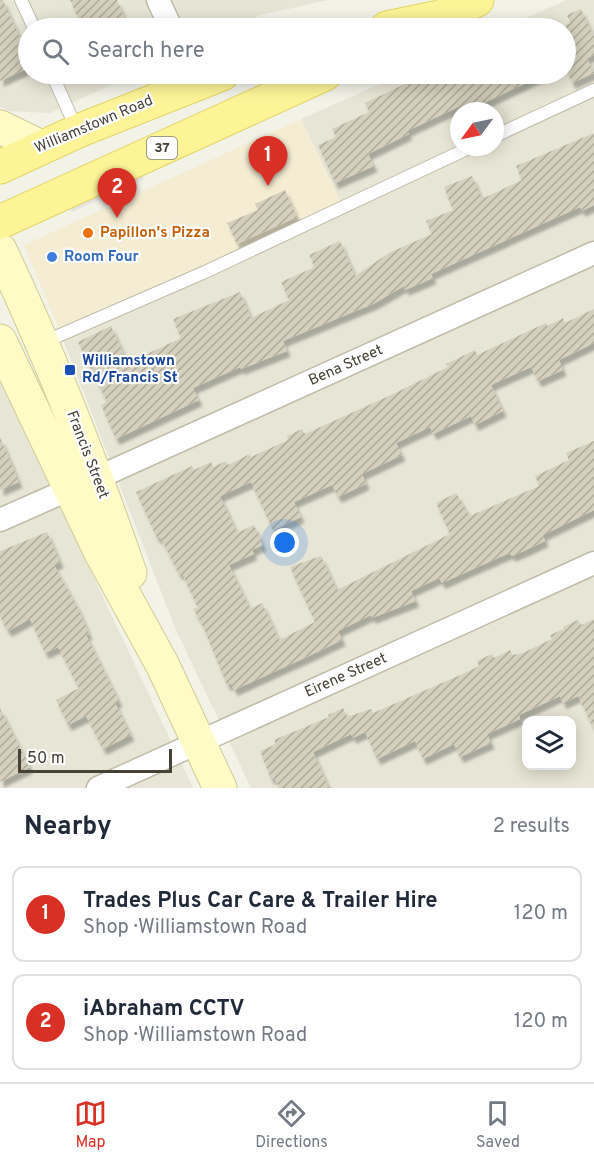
<!DOCTYPE html>
<html lang="en">
<head>
<meta charset="utf-8">
<style>
	body { margin:0; font-family:Overpass,sans-serif; background:#f6f6f7; color:#1f2937 }
	.controls { position:absolute; right:18px; bottom:18px; display:grid; overflow:hidden; border-radius:12px; box-shadow:0 3px 15px #0003 }
	.controls button { width:54px; height:54px; display:grid; place-items:center; padding:0; border:0; border-bottom:2px solid #e0e1e3; background:#fff; color:#1f2937; font:30px sans-serif }
	.compass { position:absolute; left:450px; top:102px; width:54px; height:54px; border-radius:50%; background:#fff; box-shadow:0 3px 15px #0003; rotate:237deg }
	.scale { position:absolute; left:18px; bottom:15px; width:154px; box-sizing:border-box; padding-left:6px; border:3px solid #464336; border-top:0; font-size:16px; line-height:21px; white-space:nowrap; color:#464336; -webkit-text-stroke:4px #fff; paint-order:stroke }
	.you { position:absolute; left:285px; top:543px; width:21px; height:21px; margin:-15px; border:4px solid #fff; border-radius:50%; background:#1a73e8; box-shadow:0 0 0 9px #1a73e833 }
	.badge { display:grid; place-items:center; width:39px; height:39px; border-radius:50%; background:#d93025; color:#fff; font-size:20px; font-weight:700 }
	.pin { position:absolute; translate:-50% -50px; filter:drop-shadow(0 2px 3px #0008) }
	.pin::after { content:''; position:absolute; top:32px; width:21px; height:18px; background:inherit; clip-path:polygon(0 0,100% 0,50% 100%) }
	.list { margin:0; padding:0; list-style:none }
	h2 { display:flex; justify-content:space-between; align-items:center; height:78px; margin:0; padding:0 24px; font-size:26px }
	h2 small { font-size:20px; font-weight:400; color:#747a83 }
	.list li { display:grid; grid-template-columns:39px 1fr auto; gap:18px; align-items:center; box-sizing:border-box; height:96px; margin:0 12px 12px; padding:0 12px; border:2px solid #e0e1e3; border-radius:12px }
	.list b { display:block; font-size:22px; white-space:nowrap }
	.list p { margin:0; font-size:20px; white-space:nowrap; color:#747a83 }
	.list em { font-size:20px; font-style:normal; color:#747a83 }
	.icon { flex:none; width:33px; height:33px; fill:none; stroke:currentColor; stroke-width:2; stroke-linecap:round; stroke-linejoin:round }
	.map { position:relative; flex:none; width:594px; height:788px; overflow:hidden }
	.search { position:absolute; background:#fff; box-shadow:0 3px 15px #0003; left:18px; right:18px; top:18px; height:66px; display:flex; align-items:center; gap:15px; box-sizing:border-box; padding:0 21px; border-radius:33px; color:#747a83; font-size:22px }
	.sheet { height:294px; background:#fff }
	nav { display:flex; justify-content:space-around; align-items:center; box-sizing:border-box; height:84px; border-top:2px solid #e0e1e3; background:#fff; font-size:16px; color:#747a83 }
	nav a { display:grid; justify-items:center; gap:3px }
	nav .on { color:#d93025 }
	.map>svg:first-child { display:block }
</style>
</head>
<body>
<div class="map">
<svg width="594" height="788" viewBox="0 0 594 788">
	<defs>
		<pattern id="building-hatch" width="6" height="6" patternUnits="userSpaceOnUse" patternTransform="scale(1.5)"><rect width="6" height="6" fill="#d5d0bd"/><path d="M-1 1l2-2M0 6l6-6M5 7l2-2" fill="none" stroke="#afaa9a"/></pattern>
		<filter id="shadow"><feDropShadow dx="3.5" dy="6" stdDeviation="1.5" flood-color="#0004"/></filter>
	</defs>
	<rect width="100%" height="100%" fill="#f3f2e7"/>
	<g fill="#e7e5d5" fill-rule="evenodd">
		<polygon points="0,0 328,0 261,15 231,28 28,28 28,74 135,74 50,113 8,111 0,106"/>
		<path d="M567 0H594V788H251L176 630 60 332 341 204 301 119 402 74H566V28H503ZM459 111H495V147H459ZM526 720H572V766H526Z"/>
		<polygon points="0,379 193,788 0,788"/>
	</g>
	<polygon fill="#f5edd3" points="301,119 342,204 60,332 24,245"/>
	<polygon fill="#e4e3df" points="140,171 144,179 72,212 68,204"/>
	<g fill="url(#building-hatch)" filter="url(#shadow)">
		<polygon points="0,0 3,0 28,56 28,68 0,81"/>
		<polygon points="70,0 117,0 129,28 83,28"/>
		<polygon points="581,9 594,37 594,55 587,58 594,73 572,83 566,69 566,25 570,23 567,15"/>
		<polygon points="426,74 545,74 469,110 466,104 460,106 407,131 409,134 368,154 374,166 335,183 318,145 336,137 332,129 369,112 365,103"/>
		<polygon points="594,133 594,205 582,211 580,207 431,274 433,278 405,290 404,286 375,303 283,341 287,351 241,369 240,367 193,388 199,400 116,439 101,405 107,402 78,342 111,326 128,363 181,338 173,319 240,292 251,318 289,300 281,282 315,267 309,255 340,241 355,276 389,253 432,234 426,221 453,210 444,187 472,176 482,199 522,180 516,166"/>
		<polygon points="285,190 297,217 237,244 227,223 258,210 255,204"/>
		<polygon points="594,309 594,343 559,360 563,370 538,381 531,367 491,385 503,411 475,425 471,416 433,434 430,427 396,443 402,455 362,474 366,484 338,497 332,485 294,502 301,517 273,530 251,482 220,496 237,533 254,525 263,545 252,550 254,554 229,565 250,609 262,603 279,640 315,622 290,567 321,556 337,590 450,534 436,503 456,493 470,516 539,486 535,476 569,460 566,453 594,441 594,510 543,535 545,541 528,549 512,556 510,553 500,557 442,583 439,578 411,591 416,601 372,618 371,615 338,631 342,640 311,655 234,690 231,683 227,685 202,624 193,609 198,608 182,573 179,574 160,537 157,538 136,492 192,466 194,470 211,462 213,467 226,461 228,465 250,454 251,457 288,440 287,436 302,429 305,434 391,395 448,367 446,364 475,350 477,355 546,323 547,326 563,318 565,323"/>
		<polygon points="0,437 19,482 0,490"/>
		<polygon points="47,532 60,562 54,565 77,606 89,634 86,635 119,701 115,703 131,735 103,749 86,716 68,725 56,700 79,688 58,647 45,653 30,619 8,631 0,617 0,551"/>
		<polygon points="594,619 594,729 578,696 563,703 560,696 519,715 520,719 487,734 491,743 460,757 454,744 423,759 415,741 377,759 365,732 353,738 351,734 313,752 329,788 279,788 274,777 271,779 260,751 276,744 274,740 329,717 328,715 343,708 347,717 371,709 373,713 465,673 479,666 477,661 492,654 494,658 510,650 513,655 523,653 552,639 550,635 564,629 563,627 578,620 581,625"/>
		<polygon points="0,708 30,767 0,782"/>
	</g>
	<g fill="none" stroke-linecap="round" stroke-linejoin="round">
		<g stroke="#bfbcaa" stroke-width="14">
			<g id="service">
				<polyline points="21,0 34,28"/>
				<polyline points="52,74 77,130"/>
				<polyline points="495,136 594,90"/>
				<polyline points="44,342 205,272 471,147"/>
			</g>
		</g>
		<g stroke="#bfbcaa" stroke-width="25">
			<g id="minor">
				<polyline points="158,0 171,28"/>
				<polyline points="97,478 594,253"/>
				<polyline points="0,520 70,489"/>
				<polyline points="98,788 594,563"/>
			</g>
		</g>
		<g stroke="#d0cc95" stroke-width="35">
			<g id="secondary">
				<polyline points="0,127 41,147"/>
				<path d="M0 250C50 355 92 463 130 573"/>
				<polyline points="0,341 100,551 163,666 220,788"/>
			</g>
		</g>
		<g stroke="#e2d567" stroke-width="35">
			<g id="primary">
				<polyline points="387,28 435,18"/>
				<polyline points="416,28 477,0"/>
				<polyline points="0,167 78,131 222,74"/>
				<polyline points="0,222 325,74"/>
			</g>
		</g>
		<use href="#service" stroke="#fff" stroke-width="12"/>
		<use href="#minor" stroke="#fff" stroke-width="22"/>
		<use href="#secondary" stroke="#fefbc7" stroke-width="33"/>
		<use href="#primary" stroke="#fcf497" stroke-width="33"/>
	</g>
	<circle fill="#e8710a" stroke="#fff" stroke-width="2" cx="88" cy="233" r="6"/>
	<circle fill="#3f7fe0" stroke="#fff" stroke-width="2" cx="52" cy="257" r="6"/>
	<rect fill="#1a4fb4" stroke="#fff" stroke-width="2" x="64" y="364" width="12" height="12" rx="3"/>
	<g text-anchor="middle" dominant-baseline="central" stroke-width="4.5" stroke-linejoin="round" paint-order="stroke">
		<rect fill="#fff" stroke="#7e7b72" stroke-width="1.5" x="147" y="137" width="30" height="22" rx="4.5"/>
		<g font-size="14" font-weight="bold" fill="#464336">
			<text x="162" y="148">37</text>
		</g>
		<g font-size="15" fill="#464336" stroke="#fff">
			<text transform="translate(94 125) rotate(-23)">Williamstown Road</text>
			<text transform="translate(346 366) rotate(-24)">Bena Street</text>
			<text transform="translate(87 455) rotate(69)">Francis Street</text>
			<text transform="translate(346 676) rotate(-24)">Eirene Street</text>
		</g>
		<g font-size="15" font-weight="bold" fill="#c56008" stroke="#fff" text-anchor="start">
			<text x="100" y="233">Papillon's Pizza</text>
		</g>
		<g font-size="15" font-weight="bold" fill="#366cbe" stroke="#fff" text-anchor="start">
			<text x="64" y="257">Room Four</text>
		</g>
		<g font-size="15" font-weight="bold" fill="#164399" stroke="#fff" text-anchor="start">
			<text x="82" y="361">Williamstown<tspan x="82" dy="17">Rd/Francis St</tspan></text>
		</g>
	</g>
</svg>
<div class="controls">
<button><svg class="icon" aria-label="layers" viewBox="0 0 24 24"><path d="M12 4l9 5-9 5-9-5zM3 14l9 5 9-5"/></svg></button>
</div>
<svg class="compass" viewBox="-18 -18 36 36"><path d="M0-13l5 13h-10z" fill="#e53935"/><path d="M0 13l5-13h-10z" fill="#747a83"/></svg>
<div class="scale">50 m</div>
<div class="you"></div>
<div class="pin badge" style="left:268px;top:186px">1</div>
<div class="pin badge" style="left:117px;top:218px">2</div>
<div class="search"><svg class="icon" aria-label="search" viewBox="0 0 24 24"><circle cx="10" cy="10" r="6"/><path d="M15 15l6 6"/></svg>Search here</div>
</div>
<section class="sheet">
<h2>Nearby<small>2 results</small></h2>
<ul class="list">
<li><span class="badge">1</span><div><b>Trades Plus Car Care &amp; Trailer Hire</b><p>Shop · Williamstown Road</p></div><em>120 m</em></li>
<li><span class="badge">2</span><div><b>iAbraham CCTV</b><p>Shop · Williamstown Road</p></div><em>120 m</em></li>
</ul>
</section>
<nav>
<a class="on"><svg class="icon" aria-label="map" viewBox="0 0 24 24"><path d="M3 6l6-2 6 2 6-2v14l-6 2-6-2-6 2zM9 4v14M15 6v14"/></svg>Map</a>
<a><svg class="icon" aria-label="directions" viewBox="0 0 24 24"><path d="M12 3l9 9-9 9-9-9zM9 14v-3h6M13 9l2 2-2 2"/></svg>Directions</a>
<a><svg class="icon" aria-label="saved" viewBox="0 0 24 24"><path d="M7 4h10v16l-5-4-5 4z"/></svg>Saved</a>
</nav>
</body>
</html>
